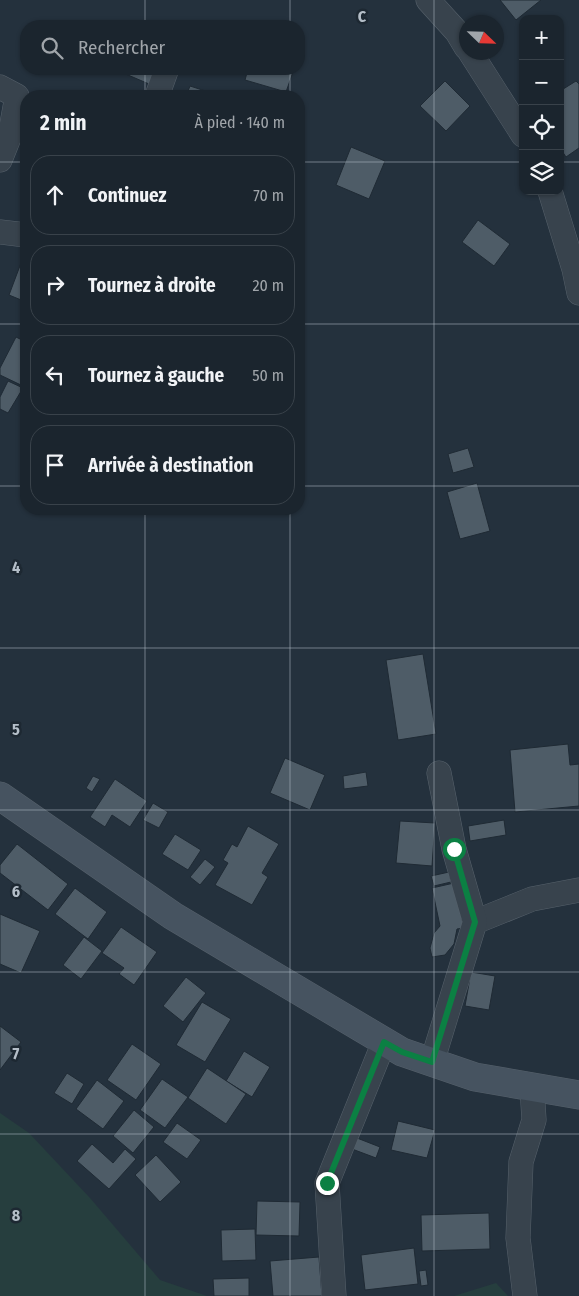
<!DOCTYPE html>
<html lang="fr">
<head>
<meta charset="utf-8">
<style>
	body { margin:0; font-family:"Fira Sans Condensed",sans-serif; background:#242d36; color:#f1f3f6 }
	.controls { position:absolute; right:15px; top:15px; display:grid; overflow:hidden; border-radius:10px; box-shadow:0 1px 4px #0004 }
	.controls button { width:45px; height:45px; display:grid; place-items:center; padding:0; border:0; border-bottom:1px solid #39424a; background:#1b252e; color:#f1f3f6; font:25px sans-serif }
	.compass { position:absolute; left:459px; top:15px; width:45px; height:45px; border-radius:50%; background:#1b252e; box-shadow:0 1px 4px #0004; rotate:113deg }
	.stop { position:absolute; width:15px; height:15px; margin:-11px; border:4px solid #0b8043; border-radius:50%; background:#fff }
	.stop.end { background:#0b8043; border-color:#fff; box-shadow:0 1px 5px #0008 }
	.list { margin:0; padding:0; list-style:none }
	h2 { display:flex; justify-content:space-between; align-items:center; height:65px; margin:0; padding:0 20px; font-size:21px }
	h2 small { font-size:16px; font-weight:400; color:#a0a5aa }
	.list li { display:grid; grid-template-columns:32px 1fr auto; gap:15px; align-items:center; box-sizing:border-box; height:80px; margin:0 10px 10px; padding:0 10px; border:1px solid #39424a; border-radius:20px }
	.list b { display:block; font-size:19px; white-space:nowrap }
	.list em { font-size:16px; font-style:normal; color:#a0a5aa }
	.icon { flex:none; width:28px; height:28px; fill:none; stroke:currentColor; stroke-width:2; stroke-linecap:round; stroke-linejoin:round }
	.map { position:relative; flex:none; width:579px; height:1296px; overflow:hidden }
	.search { position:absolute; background:#1b252e; box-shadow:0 1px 4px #0004; left:20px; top:20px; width:285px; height:55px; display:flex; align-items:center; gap:12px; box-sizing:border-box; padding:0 18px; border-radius:20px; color:#a0a5aa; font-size:19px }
	.panel { position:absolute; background:#1b252e; box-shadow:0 1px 4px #0004; left:20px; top:90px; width:285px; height:425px; border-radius:20px }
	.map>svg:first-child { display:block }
</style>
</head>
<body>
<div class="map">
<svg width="579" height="1296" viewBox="0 0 579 1296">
	<rect width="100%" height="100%" fill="#24313d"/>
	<g fill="#263e3e">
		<polygon points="0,1113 29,1133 90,1198 160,1280 207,1296 0,1296"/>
		<polygon points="496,1283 508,1296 454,1296"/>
	</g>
	<g fill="#4e5c67" stroke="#1f2a34">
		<polygon points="500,0 541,0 516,20"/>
		<polygon points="114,69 163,69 156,87"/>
		<polygon points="248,69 294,69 286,92 245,80"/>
		<polygon points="445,81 470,106 446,131 420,106"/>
		<polygon points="576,81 579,84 579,148 566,157 560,148 560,91"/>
		<polygon points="190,86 221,96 186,96"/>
		<polygon points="351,147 385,161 369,199 336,185"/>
		<polygon points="478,220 510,244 494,266 462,242"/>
		<polygon points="21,263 26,265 26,302 9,295"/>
		<polygon points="16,337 26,342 26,379 23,386 0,375 0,368"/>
		<polygon points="8,381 23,388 8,413 0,409 0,397"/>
		<polygon points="468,448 474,467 453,473 448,454"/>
		<polygon points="477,483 490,531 460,539 447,492"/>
		<polygon points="423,654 436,734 398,740 386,660"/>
		<polygon points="568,744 570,765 579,764 579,806 515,812 510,750"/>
		<polygon points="285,758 325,775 310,810 270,793"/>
		<polygon points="366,772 368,786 344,789 343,776"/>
		<polygon points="93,776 100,779 92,792 86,788"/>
		<polygon points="115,779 147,801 130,827 112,815 105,827 90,817"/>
		<polygon points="153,803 168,812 159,828 143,820"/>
		<polygon points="504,820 506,835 470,841 468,826"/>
		<polygon points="400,821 435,823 432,866 396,863"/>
		<polygon points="248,826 279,844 262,873 268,877 252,905 215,885 228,863 223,860 232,844 237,847"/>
		<polygon points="175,834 201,850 188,870 162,854"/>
		<polygon points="17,844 68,884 48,910 0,873 0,865"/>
		<polygon points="205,859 215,867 200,885 190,877"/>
		<polygon points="449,872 451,882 434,886 431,876"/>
		<polygon points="454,883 464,928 457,929 454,944 445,955 432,957 430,948 434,933 440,926 432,888"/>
		<polygon points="75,888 107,912 88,939 55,914"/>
		<polygon points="0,914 40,931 21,973 0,964"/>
		<polygon points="121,927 157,952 134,985 119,974 124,968 102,953"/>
		<polygon points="84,937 102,951 81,979 63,965"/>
		<polygon points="471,972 495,976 489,1010 465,1006"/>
		<polygon points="186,977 206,993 183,1022 163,1006"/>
		<polygon points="202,1002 231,1019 205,1062 176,1045"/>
		<polygon points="0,1026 21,1042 0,1070"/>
		<polygon points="132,1044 161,1064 136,1100 107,1080"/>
		<polygon points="244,1051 270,1067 252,1097 226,1081"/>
		<polygon points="207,1068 246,1094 226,1124 188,1098"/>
		<polygon points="67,1073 84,1084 72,1104 54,1093"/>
		<polygon points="162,1079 188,1097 165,1128 140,1110"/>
		<polygon points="97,1080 124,1101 103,1129 76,1109"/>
		<polygon points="134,1110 154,1127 133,1153 113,1136"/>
		<polygon points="398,1121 435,1130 427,1158 391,1150"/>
		<polygon points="177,1123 201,1140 187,1159 163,1142"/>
		<polygon points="357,1138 380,1147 376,1158 352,1149"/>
		<polygon points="92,1144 113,1163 125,1149 136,1159 109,1189 77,1161"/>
		<polygon points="156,1155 181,1182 160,1202 135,1175"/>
		<polygon points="257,1201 300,1202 299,1236 256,1235"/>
		<polygon points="489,1213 490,1249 422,1251 421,1215"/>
		<polygon points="255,1229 256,1260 222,1261 221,1230"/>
		<polygon points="414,1248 418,1284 365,1290 361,1255"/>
		<polygon points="319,1257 322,1296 273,1296 270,1261"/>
		<polygon points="426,1270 428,1285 421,1286 419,1271"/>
		<polygon points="249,1278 249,1296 214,1296 213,1279"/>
	</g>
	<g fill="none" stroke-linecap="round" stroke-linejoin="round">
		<g stroke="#56616b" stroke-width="25">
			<g id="street">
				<polyline points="428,0 457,32 466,47"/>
				<polyline points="470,52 523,135"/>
				<polyline points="0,87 17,96 10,135 0,160"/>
				<polyline points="157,96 166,71"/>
				<polyline points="550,191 574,269 579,293"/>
				<polyline points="0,232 26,235"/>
				<polyline points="475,922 532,899 579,890"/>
				<polyline points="432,1062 475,922 454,849 439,773"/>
				<polyline points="334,1296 327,1183 384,1042"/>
				<polyline points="525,1296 518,1238 521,1162 534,1120 532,1087"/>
			</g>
		</g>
		<g stroke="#56616b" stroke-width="29">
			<polyline id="secondary" points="0,796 173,916 402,1052 475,1077 579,1095"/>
		</g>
		<use href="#street" stroke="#38434d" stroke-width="24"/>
		<use href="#secondary" stroke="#465360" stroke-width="28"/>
	</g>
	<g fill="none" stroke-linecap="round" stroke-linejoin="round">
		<polyline stroke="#0b8043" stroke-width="6" points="327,1183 384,1042 402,1052 432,1062 475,922 454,849"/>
	</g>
	<path fill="none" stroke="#b4bec8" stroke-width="1" stroke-opacity="0.55" d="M145 0V26M290 0V26M434 0V1296M145 69V96M290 69V96M0 162H26M299 162H523M560 162H579M0 324H26M299 324H579M0 486H26M299 486H579M145 509V1296M290 509V1296M0 648H579M0 810H579M0 972H579M0 1134H579"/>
	<g font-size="16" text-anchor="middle" font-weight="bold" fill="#b4bec8" stroke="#1d2832" stroke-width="5" stroke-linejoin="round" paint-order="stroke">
		<text x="362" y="22">C</text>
		<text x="16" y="573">4</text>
		<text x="16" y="735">5</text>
		<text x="16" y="897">6</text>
		<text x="16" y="1059">7</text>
		<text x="16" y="1221">8</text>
	</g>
</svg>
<div class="controls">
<button>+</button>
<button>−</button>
<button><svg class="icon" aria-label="locate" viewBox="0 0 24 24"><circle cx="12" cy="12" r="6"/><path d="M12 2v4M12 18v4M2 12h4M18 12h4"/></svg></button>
<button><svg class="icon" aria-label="layers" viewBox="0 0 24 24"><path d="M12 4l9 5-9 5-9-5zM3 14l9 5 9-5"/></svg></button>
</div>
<svg class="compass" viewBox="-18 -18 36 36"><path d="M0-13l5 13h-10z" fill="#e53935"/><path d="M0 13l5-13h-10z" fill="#a0a5aa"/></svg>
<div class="stop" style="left:454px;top:849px"></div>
<div class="stop end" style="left:327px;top:1183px"></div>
<div class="search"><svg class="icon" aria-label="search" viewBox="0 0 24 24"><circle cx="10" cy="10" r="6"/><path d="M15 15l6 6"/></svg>Rechercher</div>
<section class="panel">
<h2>2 min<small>À pied · 140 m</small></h2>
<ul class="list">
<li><svg class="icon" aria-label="ahead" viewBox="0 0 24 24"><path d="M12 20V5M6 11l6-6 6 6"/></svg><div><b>Continuez</b></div><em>70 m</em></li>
<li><svg class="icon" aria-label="right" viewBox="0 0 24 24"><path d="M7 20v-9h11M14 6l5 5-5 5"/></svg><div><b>Tournez à droite</b></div><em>20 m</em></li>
<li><svg class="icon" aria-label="left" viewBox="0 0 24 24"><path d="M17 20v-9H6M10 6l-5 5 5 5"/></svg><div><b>Tournez à gauche</b></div><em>50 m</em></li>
<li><svg class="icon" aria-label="arrive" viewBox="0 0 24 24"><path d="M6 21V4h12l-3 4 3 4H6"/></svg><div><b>Arrivée à destination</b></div></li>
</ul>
</section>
</div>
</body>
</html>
